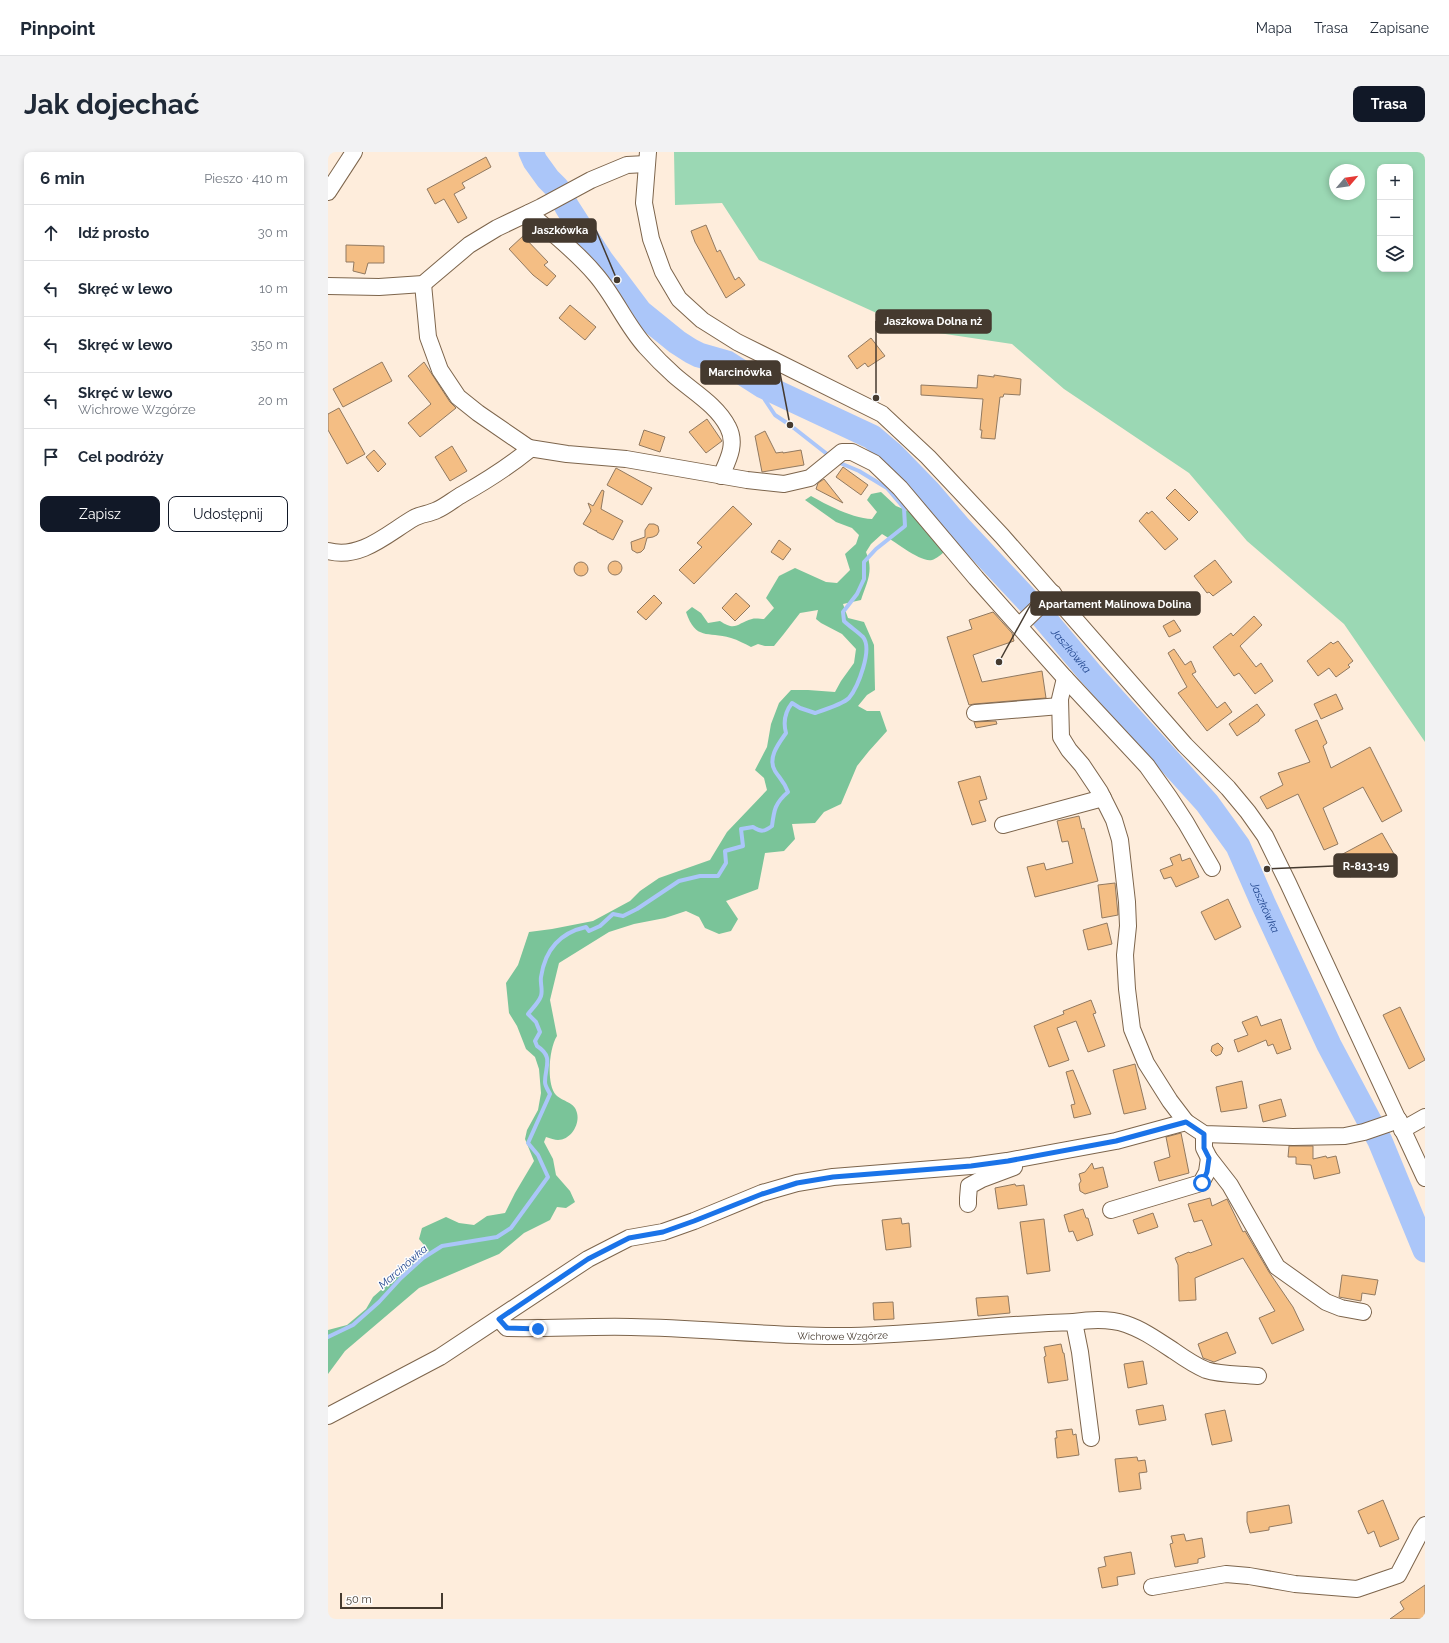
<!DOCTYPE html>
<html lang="pl">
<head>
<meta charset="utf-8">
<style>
	body { margin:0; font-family:Raleway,sans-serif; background:#f2f2f3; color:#1f2937 }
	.controls { position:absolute; right:12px; top:12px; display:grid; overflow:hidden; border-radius:8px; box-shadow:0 2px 6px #0003 }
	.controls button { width:36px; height:36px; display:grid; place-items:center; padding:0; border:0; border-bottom:1px solid #e0e1e3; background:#fff; color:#1f2937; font:20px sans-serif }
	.compass { position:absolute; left:1001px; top:12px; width:36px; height:36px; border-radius:50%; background:#fff; box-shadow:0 2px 6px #0003; rotate:61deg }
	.scale { position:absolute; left:12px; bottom:10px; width:103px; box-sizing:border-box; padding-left:4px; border:2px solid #453a2f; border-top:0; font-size:11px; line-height:14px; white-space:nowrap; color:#453a2f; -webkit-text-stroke:3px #fdfdfd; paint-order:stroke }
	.stop { position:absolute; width:12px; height:12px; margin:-9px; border:3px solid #1a73e8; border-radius:50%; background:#fff }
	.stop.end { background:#1a73e8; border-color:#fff; box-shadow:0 1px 4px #0008 }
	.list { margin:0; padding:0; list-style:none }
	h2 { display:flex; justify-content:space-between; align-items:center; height:52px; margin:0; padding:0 16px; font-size:17px }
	h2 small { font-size:13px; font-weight:400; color:#747a83 }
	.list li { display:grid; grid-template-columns:26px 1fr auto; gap:12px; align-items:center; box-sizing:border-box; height:56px; padding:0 16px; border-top:1px solid #e0e1e3 }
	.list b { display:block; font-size:15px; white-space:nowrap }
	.list p { margin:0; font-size:13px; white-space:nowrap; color:#747a83 }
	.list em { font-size:13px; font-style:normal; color:#747a83 }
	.actions { display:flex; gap:8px; padding:12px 16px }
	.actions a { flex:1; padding:9px 0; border:1px solid #111827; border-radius:8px; text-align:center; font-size:14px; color:#111827 }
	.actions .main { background:#111827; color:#fff }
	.icon { flex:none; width:22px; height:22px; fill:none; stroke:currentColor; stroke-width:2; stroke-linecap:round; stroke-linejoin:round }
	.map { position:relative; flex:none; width:1097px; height:1467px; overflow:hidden; border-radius:8px }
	header { display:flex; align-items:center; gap:24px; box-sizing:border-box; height:56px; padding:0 20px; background:#fff; border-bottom:1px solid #e0e1e3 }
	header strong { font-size:19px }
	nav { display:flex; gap:22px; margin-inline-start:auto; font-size:14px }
	.intro { display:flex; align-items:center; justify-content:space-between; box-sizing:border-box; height:96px; padding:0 24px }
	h1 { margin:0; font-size:28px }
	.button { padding:10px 18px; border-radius:8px; background:#111827; color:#fff; font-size:14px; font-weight:700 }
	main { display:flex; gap:24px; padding:0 24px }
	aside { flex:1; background:#fff; border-radius:8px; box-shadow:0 2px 6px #0003 }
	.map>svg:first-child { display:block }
</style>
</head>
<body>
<header>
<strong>Pinpoint</strong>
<nav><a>Mapa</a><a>Trasa</a><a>Zapisane</a></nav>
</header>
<div class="intro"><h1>Jak dojechać</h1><a class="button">Trasa</a></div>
<main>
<aside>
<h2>6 min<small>Pieszo · 410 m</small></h2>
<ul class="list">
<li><svg class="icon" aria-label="ahead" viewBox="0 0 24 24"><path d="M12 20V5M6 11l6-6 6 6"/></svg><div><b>Idź prosto</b></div><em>30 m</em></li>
<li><svg class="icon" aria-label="left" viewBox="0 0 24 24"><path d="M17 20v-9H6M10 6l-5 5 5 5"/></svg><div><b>Skręć w lewo</b></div><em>10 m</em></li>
<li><svg class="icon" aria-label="left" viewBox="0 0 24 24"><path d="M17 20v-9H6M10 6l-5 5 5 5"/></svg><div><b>Skręć w lewo</b></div><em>350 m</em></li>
<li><svg class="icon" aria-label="left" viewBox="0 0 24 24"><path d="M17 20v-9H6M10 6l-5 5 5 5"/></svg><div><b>Skręć w lewo</b><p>Wichrowe Wzgórze</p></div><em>20 m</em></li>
<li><svg class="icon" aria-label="arrive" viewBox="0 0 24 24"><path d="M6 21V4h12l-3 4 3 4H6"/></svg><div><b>Cel podróży</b></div></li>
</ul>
<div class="actions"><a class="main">Zapisz</a><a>Udostępnij</a></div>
</aside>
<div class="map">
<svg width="1097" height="1467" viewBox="0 0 1097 1467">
	<rect width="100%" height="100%" fill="#feeddc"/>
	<path fill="#9bd8b4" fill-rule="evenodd" d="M346 0H1097V590L1016 472 919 389 861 321 736 237 684 192 584 177 431 108 394 51 347 53ZM1052 15H1082V117H1052ZM1007 18H1031V42H1007Z"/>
	<path fill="#7ac499" d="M553 340 568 354 587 362 617 399C614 402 608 407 604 408 593 411 565 388 554 382L543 392 538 400C546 419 539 430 533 448L515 452 520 466 536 470 546 493 547 538 539 543 530 554 539 559H552L559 579 541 599 529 614 513 652 496 660 487 671 464 672 467 687 456 699 437 701 430 737 398 749 410 767 403 779 391 782 377 776 371 765 358 759 337 766 306 772 281 780 231 811 222 848 229 884C221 896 218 932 228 943 235 950 247 950 249 961 252 972 243 988 230 988 227 988 222 986 218 985L216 990 225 1007 228 1023 242 1039 247 1050 238 1056 229 1055 222 1068 196 1081 171 1102 91 1136 17 1199 0 1222V1178L19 1173 38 1157 45 1145 88 1107 96 1093 91 1087 94 1076 118 1065 131 1071 146 1073 159 1064 177 1061 187 1041 206 1009 197 987 199 978 210 958 213 941 211 917 207 905 198 897 189 874 181 861 178 831 190 813 201 780 224 777 265 769 302 749 312 739 331 726 382 708 399 680 439 638 436 626 427 618 439 595 443 572 451 551 463 538H480L507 540 513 529 526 511 528 497 514 482 493 471 488 467 490 458 472 461 455 483 446 494H437L430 492 423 495C417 492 410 488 403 486 379 479 368 489 358 460L364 455 373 461 380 471 392 469C408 480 409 471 424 467 427 466 433 467 436 467L446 456 438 446 451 424 467 416 498 430 509 431 522 418 517 402 528 392 531 383 524 376 508 370 477 348 483 344C499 353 526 367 544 367L549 360 539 348 543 342Z"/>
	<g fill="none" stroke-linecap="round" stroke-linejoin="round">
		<g stroke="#abc6f9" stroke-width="4">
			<polyline points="430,231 437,248 447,263 462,273 499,302"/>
			<path d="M0 1185 25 1173 51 1150 73 1126 95 1106 114 1094 169 1085 183 1076 220 1025 210 1003 200 991 222 942C220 938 217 934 217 930 217 914 226 905 209 894L207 889 212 880 208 870 200 862C204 857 211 850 213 844 215 838 212 831 213 825 217 798 231 781 258 775L261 779 272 774 285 762 295 764 309 757 351 729 372 724H390L398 711 397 699 415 694 413 677 425 675C433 680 436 680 444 674 446 658 447 651 460 640 456 629 452 627 447 619 439 606 451 591 458 581 455 570 457 560 464 551L472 556 487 561C496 558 515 552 521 546 530 535 545 497 535 485 530 480 521 474 516 469L515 460 529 442 536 427V410L548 397 577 374 576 356 559 336 531 319 512 311"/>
		</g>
		<path stroke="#abc6f9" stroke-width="25" id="s1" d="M203 0 207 9 220 27 229 36 239 55 273 108 312 160 349 190 363 199 371 203 399 211 435 234 544 285 564 302 600 339 630 374 715 465 762 521 879 651 910 694 935 751 1001 893 1052 989 1097 1098"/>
	</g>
	<g fill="#f4be84" stroke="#917960">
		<polygon points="158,5 163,15 134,31 137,36 126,42 139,66 130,71 116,47 107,52 99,37"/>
		<polygon points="378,73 389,100 392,98 407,128 411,125 417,133 398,146 367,90 363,79"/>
		<polygon points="195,84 220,110 216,113 228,124 219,134 205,123 181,97"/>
		<polygon points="18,93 56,94 56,111 40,111 37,122 25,119 26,110 18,110"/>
		<polygon points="242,153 268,175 257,188 231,166"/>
		<polygon points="543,186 557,204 540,215 537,211 529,217 520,204"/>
		<polygon points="54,210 64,229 15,255 5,237"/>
		<polygon points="96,210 122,250 128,256 92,285 80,271 103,252 80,224"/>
		<polygon points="650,223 666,225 666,223 693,227 692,243 676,242 675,245 672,245 667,287 653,286 654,278 652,278 655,247 593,243 593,233 649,236"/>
		<polygon points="11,256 37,302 19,312 0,278 0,262"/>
		<polygon points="379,267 394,289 378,301 361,280"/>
		<polygon points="316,278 337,285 332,300 311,293"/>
		<polygon points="437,279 448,301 455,300 455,301 473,298 476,313 434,320 427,284"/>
		<polygon points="124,294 139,319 122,329 107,305"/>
		<polygon points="46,298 58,312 50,320 38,305"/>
		<polygon points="515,315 540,333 533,343 508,325"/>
		<polygon points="288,316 324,336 314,353 279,333"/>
		<polygon points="496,327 515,351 488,337 490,331"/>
		<polygon points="847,337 870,360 861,369 838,346"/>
		<polygon points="274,338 276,339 273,357 295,369 285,388 269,380 268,378 268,379 255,372 263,359 260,351 265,354"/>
		<polygon points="405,354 424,372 366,432 351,418 374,395 369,391"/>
		<polygon points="824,359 850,387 837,398 811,369 819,360 820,362"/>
		<polygon points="321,372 326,372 330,374 331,379 329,383 325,385 319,386 316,397 313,400 309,401 304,398 303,390 317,385 317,378"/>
		<polygon points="451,388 463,397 455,408 443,400"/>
		<polygon points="887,408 904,430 885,444 881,440 879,441 866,424"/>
		<circle cx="287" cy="416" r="7"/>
		<circle cx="253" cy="417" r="7"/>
		<polygon points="408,441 422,454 407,469 394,456"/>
		<polygon points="326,443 334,451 318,468 309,460"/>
		<polygon points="665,460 684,481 686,489 645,503 654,530 714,519 718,546 646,552 641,553 619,485 644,477 641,468"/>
		<polygon points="926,464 934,473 912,494 928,515 933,511 945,529 927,542 911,521 906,524 885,495 903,481 905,484"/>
		<polygon points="846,468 853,479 841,485 835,474"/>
		<polygon points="1010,489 1025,509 1020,513 1022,515 1008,525 1001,516 990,524 979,509 1003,490 1005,492"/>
		<polygon points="846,497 857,513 863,509 868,520 864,522 889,556 897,550 904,560 879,579 850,541 859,535 840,501"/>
		<polygon points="1008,542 1015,557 993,567 986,552"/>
		<polygon points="929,552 937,563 931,568 931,569 909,584 901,572"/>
		<polygon points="989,568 999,591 995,594 1003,616 1042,595 1074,659 1054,670 1035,635 995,656 1010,692 996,698 970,642 939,657 932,645 955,633 950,621 982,610 967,578"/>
		<polygon points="668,569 669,572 648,576 646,570"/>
		<polygon points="652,624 659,647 651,649 658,669 644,673 630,630"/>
		<polygon points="751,664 754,677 756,676 770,729 707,745 699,715 716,711 718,718 745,711 740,689 734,690 729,669"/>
		<polygon points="1054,681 1066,702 1022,725 1011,704"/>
		<polygon points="852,702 854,709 862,706 871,725 848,735 843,725 836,727 832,718 845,713 842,706"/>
		<polygon points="787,731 790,763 774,766 770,733"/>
		<polygon points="900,747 913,775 887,788 873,760"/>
		<polygon points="779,771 784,792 760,798 755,778"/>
		<polygon points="763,848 768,861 765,862 777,894 760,900 748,869 729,876 741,908 721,915 706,874 736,862 735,859"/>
		<polygon points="1072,855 1097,908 1081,917 1055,863"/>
		<polygon points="929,864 933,874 953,867 963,897 949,902 945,892 940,894 938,888 910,900 906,888 920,883 914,870"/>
		<polygon points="890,891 895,896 893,902 888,904 883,899 884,894"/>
		<polygon points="807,912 818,957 796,962 785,918"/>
		<polygon points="745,918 763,962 746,966 743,953 747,952 738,920"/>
		<polygon points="914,929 919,956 893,960 888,935"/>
		<polygon points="953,947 958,964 935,970 931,953"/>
		<polygon points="853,981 861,1021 831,1029 826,1010 842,1005 838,985"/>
		<polygon points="961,994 985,994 985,1007 998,1004 999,1006 1008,1004 1012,1021 986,1027 983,1013 968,1012 968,1005 960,1005"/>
		<polygon points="764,1011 766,1017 775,1015 780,1035 757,1042 752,1039 751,1032 753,1029 751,1022 757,1020"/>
		<polygon points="687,1032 688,1034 696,1033 699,1053 670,1057 667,1036"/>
		<polygon points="882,1046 884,1054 899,1047 915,1080 917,1079 941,1120 965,1155 976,1178 944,1192 931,1166 947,1159 915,1106 867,1126 868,1148 851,1149 850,1113 847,1106 861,1100 862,1101 884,1093 874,1068 866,1070 860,1052"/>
		<polygon points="755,1057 758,1066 760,1066 765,1083 749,1089 745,1079 741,1080 736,1063"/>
		<polygon points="825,1061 830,1075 810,1082 805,1068"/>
		<polygon points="573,1066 574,1072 581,1071 583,1095 558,1098 554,1068"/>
		<polygon points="716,1067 722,1119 699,1122 692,1070"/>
		<polygon points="1014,1123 1050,1128 1047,1143 1034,1141 1033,1149 1011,1145"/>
		<polygon points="680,1144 682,1161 650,1164 648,1146"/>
		<polygon points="565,1150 566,1167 546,1168 545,1151"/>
		<polygon points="899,1180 908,1201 886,1210 875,1206 870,1192"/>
		<polygon points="733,1192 735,1201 736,1201 740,1228 720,1231 716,1205 718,1204 716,1195"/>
		<polygon points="815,1209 819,1232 800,1236 796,1212"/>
		<polygon points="835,1253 838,1268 811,1273 808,1258"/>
		<polygon points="897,1258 904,1289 884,1293 877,1262"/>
		<polygon points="744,1277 745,1283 748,1282 751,1303 729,1306 727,1286 729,1286 728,1279"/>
		<polygon points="809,1305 810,1309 817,1308 819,1320 811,1321 813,1337 791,1340 787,1307"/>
		<polygon points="1055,1348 1071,1387 1052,1395 1046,1379 1040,1382 1030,1359"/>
		<polygon points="961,1353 964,1371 941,1375 941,1378 922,1381 919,1370 919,1360"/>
		<polygon points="856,1382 858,1389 874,1386 877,1405 870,1407 870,1411 847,1415 842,1392 845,1391 843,1384"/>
		<polygon points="803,1400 807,1422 789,1425 790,1433 774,1436 770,1416 778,1414 776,1405"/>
		<polygon points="1097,1433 1097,1467 1062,1467 1076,1457 1072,1450"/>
	</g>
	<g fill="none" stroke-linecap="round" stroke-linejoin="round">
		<g stroke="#7d654c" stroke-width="18">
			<g id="minor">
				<polyline points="320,0 316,51 323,87 335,120 351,147 374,168 409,190 554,262 600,305 674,384 857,593 900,636 920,660 937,684 960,731 1097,1026"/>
				<polyline points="0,40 26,0"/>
				<path d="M201 61C224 81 249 100 268 123 287 145 298 173 318 195 327 205 336 214 346 223 364 239 389 253 400 275 409 292 400 308 393 324"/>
				<polyline points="0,134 51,135 95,132 141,93 169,76 213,55 263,28 299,13 318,12"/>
				<polyline points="201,296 239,302 298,307 419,328 456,332 482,326 514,300 524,300 546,311 572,336 648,426 737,526 819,614 841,645 858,671 884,716"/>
				<path d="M0 399C33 408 60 381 86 366 93 362 101 362 109 358 118 354 126 347 135 342 158 329 180 315 201 298V296L150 261 130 245 112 218 100 185 95 132"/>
				<polyline points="691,474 725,441"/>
				<polyline points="737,526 732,547 733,585 741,598 754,613 772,640 786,668 792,688 799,750 800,774 797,803 799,837 804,877 818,911 842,949 858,970"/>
				<polyline points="647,561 732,554"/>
				<polyline points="675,673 775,646"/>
				<polyline points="1074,978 1097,965"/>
				<polyline points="876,982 876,996 881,1006 902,1033 949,1115 998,1150 1013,1156 1035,1160"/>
				<polyline points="640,1052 640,1046 641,1034 654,1027 686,1015"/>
				<polyline points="783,1058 873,1031 879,1020 881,1006"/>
				<path id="s2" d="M171 1167 179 1176C220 1177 261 1174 303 1175 376 1176 449 1185 523 1184 598 1182 672 1172 746 1170L752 1200 763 1286"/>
				<path d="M746 1170C793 1163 808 1174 846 1199 856 1206 866 1213 878 1218 893 1223 913 1222 930 1224"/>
				<polyline points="0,1264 112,1205 260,1107 301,1086 335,1080 366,1069 434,1041 469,1031 505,1025 643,1014 679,1009 788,989 858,970 876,982 965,985 1017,984 1036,980 1071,968"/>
				<polyline points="824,1435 898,1422 921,1424 967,1432 1029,1437 1070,1423 1093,1379 1097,1373"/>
			</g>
		</g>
		<use href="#minor" stroke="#fff" stroke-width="16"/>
	</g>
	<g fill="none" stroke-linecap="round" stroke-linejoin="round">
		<polyline stroke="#1a73e8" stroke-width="5" points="210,1177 179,1176 171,1167 260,1107 301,1086 335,1080 366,1069 434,1042 469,1031 505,1025 643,1014 680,1009 788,989 858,970 876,982 876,996 881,1006 879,1020 874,1031"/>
	</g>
	<g text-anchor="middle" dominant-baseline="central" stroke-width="3" stroke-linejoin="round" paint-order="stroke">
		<g font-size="10" fill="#453a2f" stroke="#fdfdfd">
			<text stroke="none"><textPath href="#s2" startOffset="348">Wichrowe Wzgórze</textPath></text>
		</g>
		<g font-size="11" font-style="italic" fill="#22478f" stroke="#fdfdfd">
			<text stroke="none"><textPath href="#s1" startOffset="752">Jaszkówka</textPath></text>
			<text stroke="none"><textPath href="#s1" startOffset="1076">Jaszkówka</textPath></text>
			<text transform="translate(75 1115) rotate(-41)">Marcinówka</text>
		</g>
	</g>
	<path fill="none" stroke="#453a2f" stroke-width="1.5" d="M289 128L268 78M548 246L548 169M462 273L452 221M671 510L703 452M939 717L1006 714"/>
	<g fill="#453a2f" stroke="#fdfdfd" stroke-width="1.5">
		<circle cx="289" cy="128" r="4"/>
		<circle cx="548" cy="246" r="4"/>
		<circle cx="462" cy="273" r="4"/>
		<circle cx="671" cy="510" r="4"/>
		<circle cx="939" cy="717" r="4"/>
	</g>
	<g fill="#453a2f" stroke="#453a2f" stroke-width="1.5">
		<rect x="195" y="67" width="73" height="23" rx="4"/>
		<rect x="548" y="158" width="115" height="23" rx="4"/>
		<rect x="373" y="209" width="79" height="23" rx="4"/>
		<rect x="703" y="440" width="169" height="23" rx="4"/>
		<rect x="1006" y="702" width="63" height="23" rx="4"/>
	</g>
	<g font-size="11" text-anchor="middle" font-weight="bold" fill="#fff">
		<text x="232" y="82">Jaszkówka</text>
		<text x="605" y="173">Jaszkowa Dolna nż</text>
		<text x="412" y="224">Marcinówka</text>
		<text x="787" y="456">Apartament Malinowa Dolina</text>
		<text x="1038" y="718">R-813-19</text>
	</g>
</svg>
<div class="controls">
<button>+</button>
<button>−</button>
<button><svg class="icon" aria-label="layers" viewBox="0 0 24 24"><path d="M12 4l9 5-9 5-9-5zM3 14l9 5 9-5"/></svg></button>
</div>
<svg class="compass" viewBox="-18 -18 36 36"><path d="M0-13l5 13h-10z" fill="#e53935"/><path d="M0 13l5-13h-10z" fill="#747a83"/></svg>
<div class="scale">50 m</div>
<div class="stop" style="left:874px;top:1031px"></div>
<div class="stop end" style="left:210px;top:1177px"></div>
</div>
</main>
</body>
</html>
